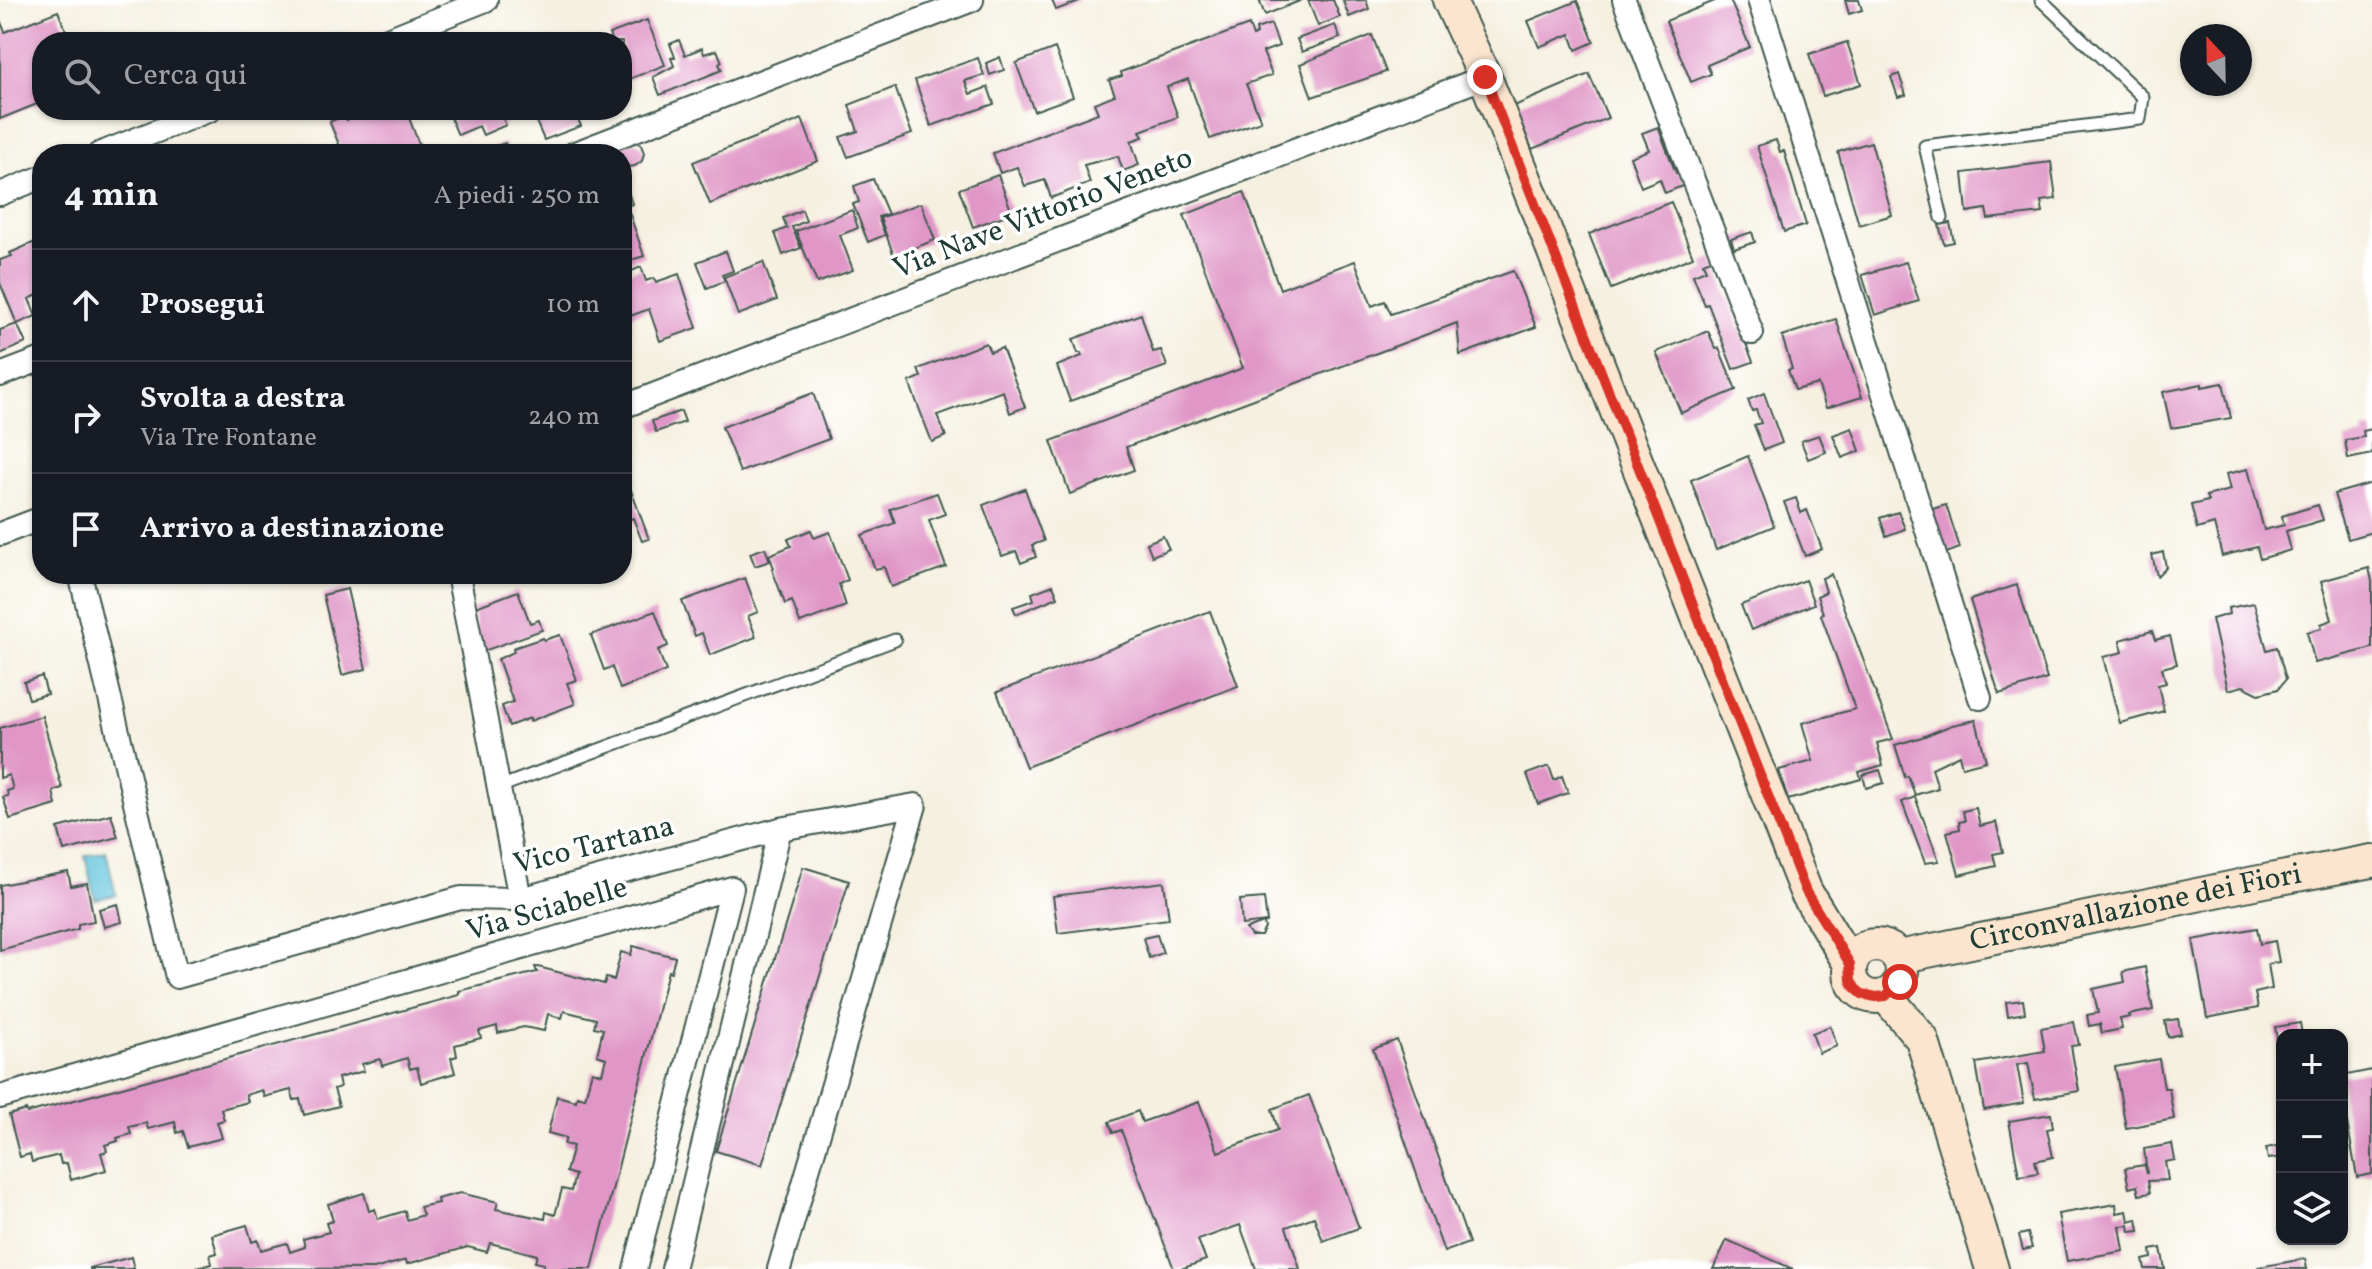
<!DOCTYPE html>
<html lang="it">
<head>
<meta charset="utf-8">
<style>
	body { margin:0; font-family:Vollkorn,serif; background:#20242c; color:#f1f3f6 }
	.controls { position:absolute; right:24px; bottom:24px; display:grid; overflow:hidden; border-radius:16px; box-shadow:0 2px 6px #0004 }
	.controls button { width:72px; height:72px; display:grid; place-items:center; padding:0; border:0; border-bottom:2px solid #363941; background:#171b24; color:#f1f3f6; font:40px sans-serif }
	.compass { position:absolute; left:2180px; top:24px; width:72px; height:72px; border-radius:50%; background:#171b24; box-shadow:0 2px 6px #0004; rotate:338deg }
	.stop { position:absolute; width:24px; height:24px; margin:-18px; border:6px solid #d93025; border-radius:50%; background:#fff }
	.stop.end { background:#d93025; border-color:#fff; box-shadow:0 2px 8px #0008 }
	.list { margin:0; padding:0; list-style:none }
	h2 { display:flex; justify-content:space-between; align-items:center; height:104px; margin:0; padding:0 32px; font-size:34px }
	h2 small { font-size:26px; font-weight:400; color:#9ea1a6 }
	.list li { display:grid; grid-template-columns:52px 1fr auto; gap:24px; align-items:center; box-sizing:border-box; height:112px; padding:0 32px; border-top:2px solid #363941 }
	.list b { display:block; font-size:30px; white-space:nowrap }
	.list p { margin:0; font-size:26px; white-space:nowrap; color:#9ea1a6 }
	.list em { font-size:26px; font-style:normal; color:#9ea1a6 }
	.icon { flex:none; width:44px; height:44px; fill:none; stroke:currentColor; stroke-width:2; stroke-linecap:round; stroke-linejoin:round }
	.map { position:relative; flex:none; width:2372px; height:1269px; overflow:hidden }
	.search { position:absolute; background:#171b24; box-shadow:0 2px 6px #0004; left:32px; top:32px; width:600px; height:88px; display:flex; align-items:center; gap:20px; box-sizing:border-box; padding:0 28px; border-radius:32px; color:#9ea1a6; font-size:30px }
	.panel { position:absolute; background:#171b24; box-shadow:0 2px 6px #0004; left:32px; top:144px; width:600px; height:440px; border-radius:32px }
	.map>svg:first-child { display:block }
</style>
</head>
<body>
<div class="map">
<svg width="2372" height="1269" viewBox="0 0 2372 1269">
	<rect width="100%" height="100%" fill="#fff"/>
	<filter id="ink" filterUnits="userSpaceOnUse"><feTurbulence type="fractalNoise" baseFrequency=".0125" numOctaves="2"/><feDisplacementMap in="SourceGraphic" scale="16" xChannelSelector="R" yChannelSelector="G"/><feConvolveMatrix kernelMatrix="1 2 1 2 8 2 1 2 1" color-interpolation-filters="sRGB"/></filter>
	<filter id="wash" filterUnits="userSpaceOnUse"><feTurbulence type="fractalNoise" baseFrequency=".006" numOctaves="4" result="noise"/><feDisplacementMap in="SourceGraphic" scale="32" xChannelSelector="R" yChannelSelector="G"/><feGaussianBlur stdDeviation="1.8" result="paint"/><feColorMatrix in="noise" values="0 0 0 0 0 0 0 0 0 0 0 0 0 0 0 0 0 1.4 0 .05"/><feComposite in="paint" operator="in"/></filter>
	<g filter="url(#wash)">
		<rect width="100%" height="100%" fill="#f5f0e0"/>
		<polygon fill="#5ec2dc" stroke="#3e8088" stroke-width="2" points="106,851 116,895 95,899 85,856"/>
		<g id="blocks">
			<g fill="#e096c7">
				<polygon points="1052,0 1082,0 1056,10"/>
				<polygon points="1259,0 1302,0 1265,15"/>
				<polygon points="1308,0 1333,0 1340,17 1318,26"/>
				<polygon points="1366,0 1369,9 1349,17 1343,1"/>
				<polygon points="1717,0 1730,0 1750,47 1707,65 1711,74 1691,82 1666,21"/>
				<polygon points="1845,0 1859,0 1862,10 1849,14"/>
				<polygon points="1577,1 1594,42 1576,50 1570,34 1539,47 1528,21"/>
				<polygon points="58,11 70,40 76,38 77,42 42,42 42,102 0,119 0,20 5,32"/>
				<polygon points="647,20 665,65 627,80 622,67 622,42 612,42 609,34"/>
				<polygon points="1271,24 1279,46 1263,52 1272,75 1246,84 1261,121 1210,139 1188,79 1167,87 1178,117 1140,131 1143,137 1131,141 1139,165 1123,171 1118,156 1084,165 1090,183 1051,198 1045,180 1025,186 1017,167 1000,173 993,153 1098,113 1094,103 1115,95 1109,80 1122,76 1121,72 1249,25 1253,36 1257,34 1256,29"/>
				<polygon points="1335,25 1340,38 1302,52 1297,39"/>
				<polygon points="1372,35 1386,72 1312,97 1300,64"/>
				<polygon points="679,40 685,55 702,48 704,54 717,50 722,62 719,64 722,70 660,95 653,77 674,66 671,58 675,57 670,44"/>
				<polygon points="1847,42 1861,84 1823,96 1809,54"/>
				<polygon points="1055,48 1073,97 1034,111 1016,63"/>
				<polygon points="1000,57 1004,70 990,75 986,63"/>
				<polygon points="978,58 984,75 965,81 970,94 988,87 994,104 931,126 915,80"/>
				<polygon points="1589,74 1608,118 1532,149 1514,106"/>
				<polygon points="1899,74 1906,95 1898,97 1891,77"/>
				<polygon points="895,87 912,134 848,157 840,137 858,131 849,105"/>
				<polygon points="371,110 406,110 420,147 404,154 343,154 330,123 331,121 344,116 347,120"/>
				<polygon points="447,110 526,110 503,119 506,125 483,135 479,126 458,135"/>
				<polygon points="558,110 574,110 581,126 544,140 535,119"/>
				<polygon points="802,119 818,161 710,204 693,162"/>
				<polygon points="1658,127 1676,173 1680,171 1685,185 1665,193 1660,179 1641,187 1630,157 1649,150 1642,133"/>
				<polygon points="1776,140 1780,152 1784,151 1806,225 1784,232 1757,146"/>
				<polygon points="634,141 641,145 644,153 642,161 635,166 627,167 622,163 622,154 617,154 619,146"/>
				<polygon points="1871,142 1892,215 1859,225 1838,152"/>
				<polygon points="505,143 509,154 493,154 491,148"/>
				<polygon points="2051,162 2056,199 2041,201 2043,213 1988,219 1986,209 1967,212 1963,173"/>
				<polygon points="998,175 1012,213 973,227 959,189"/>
				<polygon points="873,179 888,214 878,217 885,235 868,242 853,204 859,202 854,186"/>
				<polygon points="626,185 632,204 627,206 644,256 622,263 622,186"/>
				<polygon points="1244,192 1280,289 1355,261 1372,306 1385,301 1391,314 1513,271 1536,327 1460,355 1457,323 1126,447 1134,470 1070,494 1051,441 1243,368 1184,215"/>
				<polygon points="1671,202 1693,257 1611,289 1589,234"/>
				<polygon points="921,203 935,240 894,256 880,218"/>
				<polygon points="802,210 806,221 792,227 801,248 783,255 775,233 787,228 783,218"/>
				<polygon points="852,210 858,228 840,235 853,270 817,283 796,231"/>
				<polygon points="1950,223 1954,242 1944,244 1939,225"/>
				<polygon points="1752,232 1755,242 1734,249 1731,239"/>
				<polygon points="42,239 42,293 29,299 36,316 17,324 0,283 0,260 12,256 10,253"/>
				<polygon points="726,251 733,271 722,275 725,281 707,288 697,262"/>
				<polygon points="1713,259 1753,362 1733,369 1708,304 1705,305 1693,275 1706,270 1703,263"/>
				<polygon points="763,262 777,300 738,315 724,277"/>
				<polygon points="1906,262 1919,301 1875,315 1862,275"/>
				<polygon points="641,267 646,281 654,278 656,282 679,274 697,328 660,341 649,309 622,319 622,275"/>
				<polygon points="1141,314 1153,352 1161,350 1167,366 1070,401 1057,366 1082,356 1081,353 1078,353 1073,339"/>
				<polygon points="1836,319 1862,397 1826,408 1818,384 1795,390 1788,370 1792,369 1782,336"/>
				<polygon points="17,324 26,343 0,354 0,330"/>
				<polygon points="1708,331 1716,349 1719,348 1736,390 1681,413 1656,352"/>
				<polygon points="986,343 990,352 1002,348 1025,407 1010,413 1003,391 937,415 946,436 932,442 909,382 921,377 918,369"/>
				<polygon points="2223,383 2231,418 2171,428 2163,392 2202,384 2202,387"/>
				<polygon points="813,393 829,439 740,472 722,427"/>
				<polygon points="1764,393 1782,443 1764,450 1754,425 1761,423 1756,410 1752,411 1748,400"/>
				<polygon points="681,411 685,422 656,432 652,421"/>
				<polygon points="1852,428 1860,451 1842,458 1833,435"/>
				<polygon points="2372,429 2372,454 2348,459 2345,440 2364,437 2363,431"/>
				<polygon points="1819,435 1826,452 1808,459 1801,441"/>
				<polygon points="1748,456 1774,526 1716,550 1691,480"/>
				<polygon points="2248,469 2264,530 2284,525 2282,516 2318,505 2323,520 2286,531 2291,550 2260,559 2257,547 2222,556 2214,524 2197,529 2191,505 2208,501 2206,496 2230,490 2226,474"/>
				<polygon points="628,482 649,539 642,541 633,518 622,522 622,484"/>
				<polygon points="2372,483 2372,532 2348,539 2334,494"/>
				<polygon points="1025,489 1044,541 1032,545 1036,557 1021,563 1016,551 1002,556 983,505"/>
				<polygon points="937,493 945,514 929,520 946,567 891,587 884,567 875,569 862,535 895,523 890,509"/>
				<polygon points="1796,498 1801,513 1807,510 1822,549 1805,556 1784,502"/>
				<polygon points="1946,505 1960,548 1944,554 1929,510"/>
				<polygon points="1898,512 1905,529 1886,536 1880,518"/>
				<polygon points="811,530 814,538 830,532 848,580 839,584 846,606 800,623 792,601 785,604 772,569 774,568 769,555 791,546 788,539"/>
				<polygon points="1163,536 1169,549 1152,556 1147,543"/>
				<polygon points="765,548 770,561 755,566 750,553"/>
				<polygon points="2163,552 2166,567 2157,576 2152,555"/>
				<polygon points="2369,568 2372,581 2372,648 2315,663 2307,632 2322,628 2321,624 2332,620 2321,581"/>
				<polygon points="1831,574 1893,739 1877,743 1883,765 1859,772 1861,779 1788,800 1779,770 1813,761 1802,723 1855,709 1821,615 1823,613 1817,596 1826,592 1822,578"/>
				<polygon points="745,578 758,612 748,616 756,637 710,655 702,633 695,636 682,601"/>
				<polygon points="1805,580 1814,604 1751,630 1741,605"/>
				<polygon points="1053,585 1058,597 1016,614 1013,607 1034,600 1032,593"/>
				<polygon points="2017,585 2047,679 1999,694 1970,600"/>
				<polygon points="347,589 366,669 342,675 323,595"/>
				<polygon points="518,591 530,623 539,620 542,630 481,652 473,608"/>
				<polygon points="2254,603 2267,650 2277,647 2286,679 2278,689 2259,694 2243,686 2228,690 2212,619 2229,614 2228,608"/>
				<polygon points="655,611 668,646 658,650 666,671 620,689 612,667 604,670 591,635"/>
				<polygon points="1210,611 1238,686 1026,767 997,692"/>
				<polygon points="2152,631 2155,640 2170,636 2177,664 2162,668 2166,683 2158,685 2164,711 2120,723 2103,657 2123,652 2120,640"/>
				<polygon points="560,635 577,680 567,683 575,704 530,721 530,718 509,726 502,706 513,702 498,659 514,652 513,648 543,638 544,640"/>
				<polygon points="42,676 47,694 29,699 24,682"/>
				<polygon points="42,716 62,788 53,791 56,805 10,819 3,797 8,796 7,791 13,789 9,775 0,778 0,728"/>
				<polygon points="1976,720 1986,761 1962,767 1959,755 1932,768 1938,788 1915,795 1908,776 1905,777 1895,745 1922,737 1952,725"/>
				<polygon points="1549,766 1554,780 1562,776 1568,793 1538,804 1527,774"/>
				<polygon points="1880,770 1884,783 1866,788 1863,775"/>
				<polygon points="1915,797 1939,861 1925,863 1902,802"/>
				<polygon points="1976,808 1980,826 1996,822 2003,852 1993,854 1996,866 1959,875 1947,832 1960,829 1959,822 1965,821 1963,811"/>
				<polygon points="111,814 118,837 64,851 58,828"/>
				<polygon points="803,867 849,881 762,1165 716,1151"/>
				<polygon points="68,872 71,886 87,883 94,921 78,924 78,929 0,950 0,885"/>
				<polygon points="1164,882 1169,919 1058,933 1053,896"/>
				<polygon points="1264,898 1267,922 1242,925 1240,900"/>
				<polygon points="118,904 122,922 104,927 99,909"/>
				<polygon points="1264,923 1265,928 1261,936 1251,936 1246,929"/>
				<polygon points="2257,928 2260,944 2275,941 2279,962 2268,964 2272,989 2255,993 2258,1008 2207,1018 2193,940"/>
				<polygon points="1157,935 1163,953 1149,958 1143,938"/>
				<polygon points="633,946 675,957 671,972 668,971 592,1269 543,1269 544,1264 535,1262 537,1255 490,1243 487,1252 468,1247 407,1264 406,1260 374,1269 196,1268 212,1264 210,1255 217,1253 212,1235 247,1225 252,1242 258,1240 261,1250 287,1243 290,1252 305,1247 303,1239 329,1232 326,1223 333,1221 328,1204 364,1193 369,1211 375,1209 378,1219 405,1211 407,1220 423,1215 420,1207 438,1203 437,1199 460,1193 498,1202 496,1209 545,1219 546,1212 555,1215 562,1189 571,1191 575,1175 566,1172 573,1146 564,1144 566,1138 548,1133 557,1096 576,1101 577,1096 585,1098 592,1071 602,1074 606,1058 597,1055 603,1029 594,1027 596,1019 564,1011 562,1018 548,1014 544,1031 524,1027 498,1033 497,1026 479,1031 481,1038 455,1045 457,1056 451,1058 455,1073 421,1083 417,1067 410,1069 407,1058 382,1066 380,1059 362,1064 364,1071 338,1078 340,1087 334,1089 339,1106 304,1115 300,1099 294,1100 291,1090 264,1097 262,1090 246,1095 248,1102 221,1109 224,1120 217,1122 222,1138 188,1147 183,1131 177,1133 175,1122 148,1129 146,1123 129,1127 131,1134 117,1138 118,1141 105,1145 107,1151 101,1153 106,1170 71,1180 67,1163 61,1164 59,1155 32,1162 30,1154 20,1157 9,1115 26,1110 27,1113 459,995 459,991 537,972 535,967 538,967 604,984 606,978 614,980 621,952 631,955"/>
				<polygon points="2145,967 2153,1010 2129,1015 2130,1017 2120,1019 2122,1029 2102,1033 2100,1024 2089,1026 2087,1015 2098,1013 2093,989 2125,982 2123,972"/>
				<polygon points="2023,1000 2025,1013 2008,1016 2006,1002"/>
				<polygon points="2178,1019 2181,1034 2168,1037 2165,1021"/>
				<polygon points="2074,1022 2079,1045 2071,1046 2079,1091 2035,1099 2028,1063 2017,1065 2024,1103 1984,1110 1976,1063 2045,1051 2041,1028"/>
				<polygon points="2300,1023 2302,1035 2282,1035 2282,1050 2279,1050 2275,1027"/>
				<polygon points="1830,1026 1837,1046 1819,1053 1812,1033"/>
				<polygon points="1397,1040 1469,1243 1444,1252 1373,1049"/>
				<polygon points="2159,1059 2164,1088 2169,1088 2174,1119 2126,1128 2115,1067"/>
				<polygon points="2372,1070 2372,1174 2357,1177 2342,1095 2342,1076"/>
				<polygon points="1309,1095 1359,1228 1323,1241 1314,1217 1286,1227 1300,1269 1256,1269 1240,1225 1198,1240 1206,1260 1181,1269 1174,1269 1121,1130 1113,1133 1109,1122 1138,1111 1142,1122 1199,1102 1218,1152 1278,1130 1272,1109"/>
				<polygon points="2051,1114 2053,1128 2047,1129 2053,1157 2035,1161 2038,1173 2019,1176 2009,1121"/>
				<polygon points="2172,1144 2175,1160 2165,1162 2168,1180 2148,1181 2150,1193 2139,1195 2137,1186 2129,1188 2125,1168 2145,1165 2147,1174 2144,1149"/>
				<polygon points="2282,1145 2282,1157 2268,1159 2266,1148"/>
				<polygon points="2116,1204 2117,1213 2127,1211 2129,1221 2137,1219 2139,1231 2130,1232 2129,1225 2120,1226 2124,1251 2067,1261 2058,1214"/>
				<polygon points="2028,1233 2032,1248 2023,1250 2019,1235"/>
				<polygon points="1727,1240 1793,1269 1713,1269"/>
				<polygon points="2161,1248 2165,1269 2145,1269 2143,1260 2152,1258 2151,1250"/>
				<polygon points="131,1257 134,1269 90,1269 90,1268"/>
				<polygon points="2305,1259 2307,1269 2258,1269 2258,1267"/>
			</g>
		</g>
	</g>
	<g filter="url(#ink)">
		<use href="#blocks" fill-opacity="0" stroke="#3f584e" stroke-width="2"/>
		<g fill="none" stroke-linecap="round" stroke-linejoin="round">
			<g stroke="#3f584e" stroke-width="15">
				<g id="lane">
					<polyline points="1942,218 1925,146 2140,119 2143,97 2041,0"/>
					<polyline points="499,787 895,640"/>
				</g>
			</g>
			<g stroke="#3f584e" stroke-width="26">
				<g id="street">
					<polyline points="1624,0 1752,333"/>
					<polyline points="1759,0 1980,698"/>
					<polyline points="380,42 486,0"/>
					<polyline points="99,154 210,110"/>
					<polyline points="573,154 972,0"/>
					<polyline points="0,194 42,177"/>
					<polyline points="0,375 42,359"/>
					<polyline points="622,407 1485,77"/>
					<polyline points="0,534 42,518"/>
					<polyline points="80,574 177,977 461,898 520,899 780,829 915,805 779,1269"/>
					<polyline points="458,574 520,899"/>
					<polyline points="0,1097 732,888 635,1269"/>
					<polyline points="673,1269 780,829"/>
				</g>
			</g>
			<g stroke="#3f584e" stroke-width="36">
				<g id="secondary">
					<polyline points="1449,0 1485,77 1806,892 1850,964"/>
					<circle cx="1876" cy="971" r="26"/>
					<path id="s1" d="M1899 957 2254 883 2372 861"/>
					<polyline points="1886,996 1922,1039 1992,1269"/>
				</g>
			</g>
			<use href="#lane" stroke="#fff" stroke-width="11"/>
			<use href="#street" stroke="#fff" stroke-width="22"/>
			<use href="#secondary" stroke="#fbe5cf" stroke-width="32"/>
		</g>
	</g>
	<g fill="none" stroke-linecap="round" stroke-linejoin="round" filter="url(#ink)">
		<polyline stroke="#d93025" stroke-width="10" points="1485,77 1806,892 1850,964 1851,980 1855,988 1862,994 1876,997 1886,996 1900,982"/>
	</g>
	<g text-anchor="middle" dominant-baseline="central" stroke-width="7" stroke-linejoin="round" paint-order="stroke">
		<g font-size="30" fill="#1f3d34" stroke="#fff">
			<text transform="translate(1043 214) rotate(-21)">Via Nave Vittorio Veneto</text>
			<text transform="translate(594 846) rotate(-14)">Vico Tartana</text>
			<text stroke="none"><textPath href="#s1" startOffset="242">Circonvallazione dei Fiori</textPath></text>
			<text transform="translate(547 910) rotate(-16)">Via Sciabelle</text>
		</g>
	</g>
</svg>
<div class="controls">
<button>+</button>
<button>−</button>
<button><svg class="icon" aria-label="layers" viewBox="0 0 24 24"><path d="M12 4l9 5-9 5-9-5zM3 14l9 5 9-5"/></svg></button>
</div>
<svg class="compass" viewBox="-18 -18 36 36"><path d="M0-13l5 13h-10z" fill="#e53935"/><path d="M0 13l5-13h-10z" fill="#9ea1a6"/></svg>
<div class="stop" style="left:1900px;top:982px"></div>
<div class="stop end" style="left:1485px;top:77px"></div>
<div class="search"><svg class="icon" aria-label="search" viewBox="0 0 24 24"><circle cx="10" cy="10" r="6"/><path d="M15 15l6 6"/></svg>Cerca qui</div>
<section class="panel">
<h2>4 min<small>A piedi · 250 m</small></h2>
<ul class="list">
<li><svg class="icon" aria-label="ahead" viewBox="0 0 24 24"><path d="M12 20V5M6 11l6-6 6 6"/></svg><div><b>Prosegui</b></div><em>10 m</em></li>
<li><svg class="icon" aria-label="right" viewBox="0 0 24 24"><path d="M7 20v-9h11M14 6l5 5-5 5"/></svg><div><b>Svolta a destra</b><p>Via Tre Fontane</p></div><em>240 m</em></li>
<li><svg class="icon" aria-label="arrive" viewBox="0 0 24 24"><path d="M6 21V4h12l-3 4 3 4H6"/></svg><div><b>Arrivo a destinazione</b></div></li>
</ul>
</section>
</div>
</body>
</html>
